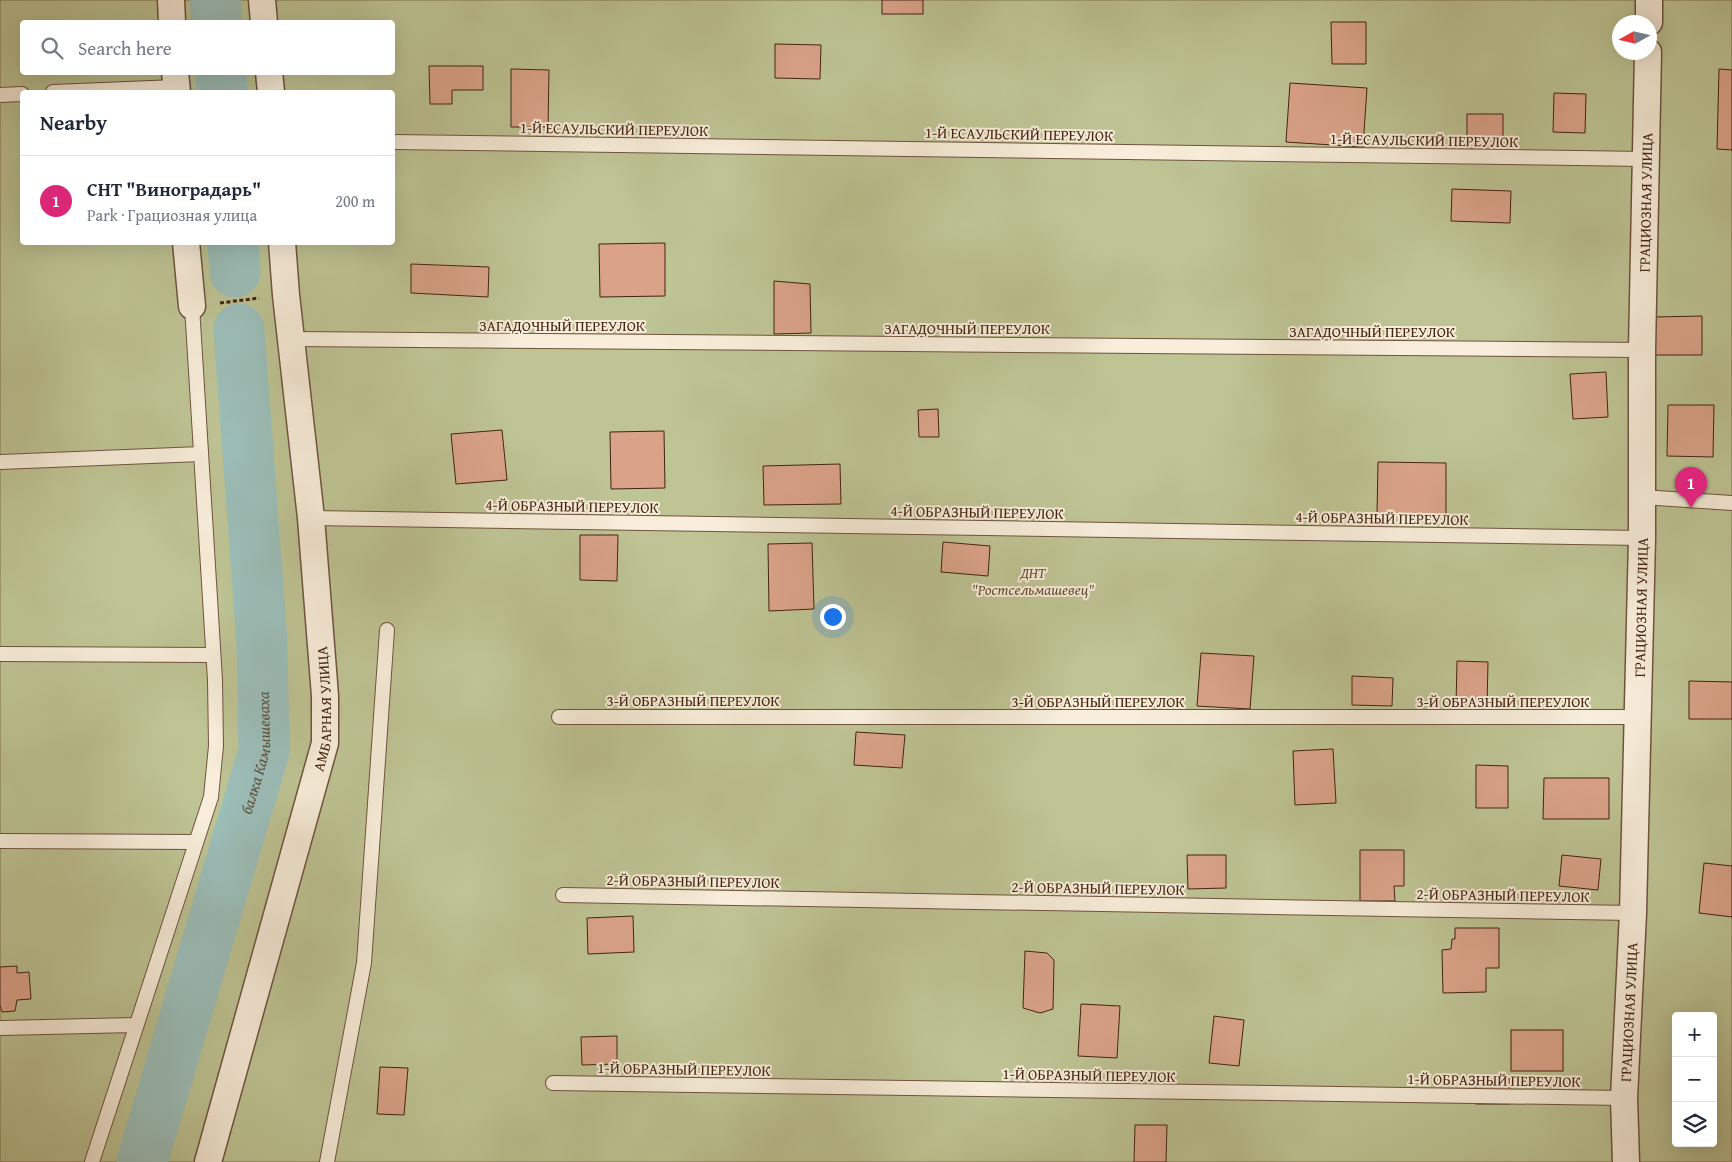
<!DOCTYPE html>
<html lang="en">
<head>
<meta charset="utf-8">
<style>
	body { margin:0; font-family:"Gentium Book Plus",serif; background:#f2f2f3; color:#1f2937 }
	.controls { position:absolute; right:15px; bottom:15px; display:grid; overflow:hidden; border-radius:5px; box-shadow:0 5px 20px #0002 }
	.controls button { width:45px; height:45px; display:grid; place-items:center; padding:0; border:0; border-bottom:1px solid #e0e1e3; background:#fff; color:#1f2937; font:25px sans-serif }
	.compass { position:absolute; left:1612px; top:15px; width:45px; height:45px; border-radius:50%; background:#fff; box-shadow:0 5px 20px #0002; rotate:262deg }
	.you { position:absolute; left:832px; top:616px; width:18px; height:18px; margin:-12px; border:4px solid #fff; border-radius:50%; background:#1a73e8; box-shadow:0 0 0 8px #1a73e833 }
	.badge { display:grid; place-items:center; width:32px; height:32px; border-radius:50%; background:#db2777; color:#fff; font-size:16px; font-weight:700 }
	.pin { position:absolute; translate:-50% -41px; filter:drop-shadow(0 1px 2px #0008) }
	.pin::after { content:''; position:absolute; top:26px; width:18px; height:15px; background:inherit; clip-path:polygon(0 0,100% 0,50% 100%) }
	.list { margin:0; padding:0; list-style:none }
	h2 { display:flex; justify-content:space-between; align-items:center; height:65px; margin:0; padding:0 20px; font-size:21px }
	h2 small { font-size:16px; font-weight:400; color:#747a83 }
	.list li { display:grid; grid-template-columns:32px 1fr auto; gap:15px; align-items:center; box-sizing:border-box; height:90px; padding:0 20px; border-top:1px solid #e0e1e3 }
	.list b { display:block; font-size:19px; white-space:nowrap }
	.list p { margin:0; font-size:16px; white-space:nowrap; color:#747a83 }
	.list em { font-size:16px; font-style:normal; color:#747a83 }
	.icon { flex:none; width:28px; height:28px; fill:none; stroke:currentColor; stroke-width:2; stroke-linecap:round; stroke-linejoin:round }
	.map { position:relative; flex:none; width:1732px; height:1162px; overflow:hidden }
	.search { position:absolute; background:#fff; box-shadow:0 5px 20px #0002; left:20px; top:20px; width:375px; height:55px; display:flex; align-items:center; gap:12px; box-sizing:border-box; padding:0 18px; border-radius:5px; color:#747a83; font-size:19px }
	.panel { position:absolute; background:#fff; box-shadow:0 5px 20px #0002; left:20px; top:90px; width:375px; height:155px; border-radius:5px }
	.map>svg:first-child { display:block }
</style>
</head>
<body>
<div class="map">
<svg width="1732" height="1162" viewBox="0 0 1732 1162">
	<rect width="100%" height="100%" fill="#f4e5c8"/>
	<filter id="stains"><feTurbulence type="fractalNoise" baseFrequency=".004" numOctaves="4"/><feColorMatrix values="0 0 0 0 .2 0 0 0 0 .09 0 0 0 0 .02 0 0 0 .5 -.17"/></filter>
	<radialGradient id="worn" r=".72"><stop offset=".6" stop-color="#630" stop-opacity="0"/><stop offset="1" stop-color="#630" stop-opacity=".3"/></radialGradient>
	<path fill="#bec494" stroke="#807452" fill-rule="evenodd" d="M0 0H1732V1162H0ZM22 22H392V72H22ZM1620 22H1650V52H1620ZM22 92H392V242H22ZM1676 1016H1713V1143H1676Z"/>
	<g fill="none" stroke-linecap="round" stroke-linejoin="round">
		<g stroke="#9cbfba" stroke-width="51">
			<polyline points="215,0 217,22"/>
			<polyline points="221,72 222,92"/>
			<polyline points="233,242 235,272"/>
			<path id="s1" d="M142 1162 264 751 262 643 239 329"/>
		</g>
	</g>
	<g fill="#daa389" stroke="#432310">
		<rect x="882" y="0" width="41" height="14"/>
		<polygon points="1331,22 1366,22 1366,64 1332,64"/>
		<polygon points="775,44 821,45 820,79 775,78"/>
		<polygon points="429,66 483,66 483,90 452,90 452,104 430,104"/>
		<polygon points="511,69 549,70 548,127 511,127"/>
		<polygon points="1719,69 1732,70 1732,150 1717,149"/>
		<polygon points="1290,83 1367,88 1363,147 1286,142"/>
		<polygon points="1554,93 1586,94 1585,133 1553,132"/>
		<polygon points="1467,114 1503,114 1503,150 1467,149"/>
		<polygon points="1452,189 1511,191 1510,223 1451,221"/>
		<polygon points="665,243 665,296 600,297 599,244"/>
		<polygon points="411,264 489,267 488,297 411,293"/>
		<polygon points="774,281 810,284 811,333 774,334"/>
		<polygon points="1702,316 1702,355 1655,355 1655,317"/>
		<polygon points="1606,372 1608,417 1573,419 1570,374"/>
		<polygon points="1668,405 1714,405 1713,457 1667,456"/>
		<polygon points="938,409 939,437 919,437 918,410"/>
		<polygon points="502,430 507,480 456,484 451,434"/>
		<polygon points="664,431 665,488 611,489 610,432"/>
		<polygon points="1378,462 1446,463 1446,515 1377,514"/>
		<polygon points="840,464 841,504 764,505 763,466"/>
		<polygon points="580,535 618,535 617,581 580,580"/>
		<polygon points="943,542 990,546 988,576 941,572"/>
		<polygon points="812,543 814,609 769,611 768,544"/>
		<polygon points="1201,653 1254,656 1250,709 1197,706"/>
		<polygon points="1457,661 1488,662 1487,706 1456,706"/>
		<polygon points="1352,676 1393,678 1392,706 1352,705"/>
		<polygon points="1689,681 1732,682 1732,719 1689,719"/>
		<polygon points="856,732 905,735 902,768 854,765"/>
		<polygon points="1333,749 1336,803 1295,805 1293,751"/>
		<polygon points="1476,765 1508,766 1508,808 1476,808"/>
		<polygon points="1544,778 1609,778 1609,819 1543,819"/>
		<polygon points="1360,850 1404,850 1404,886 1394,886 1395,901 1360,901"/>
		<polygon points="1187,855 1226,855 1226,888 1188,889"/>
		<polygon points="1562,855 1601,859 1598,890 1559,886"/>
		<polygon points="1704,863 1732,866 1732,917 1699,913"/>
		<polygon points="633,916 634,952 588,954 587,918"/>
		<polygon points="1455,928 1499,928 1499,968 1486,968 1486,992 1443,993 1442,950 1451,949 1452,939 1455,939"/>
		<polygon points="1025,951 1047,953 1054,960 1053,1009 1040,1013 1023,1008"/>
		<polygon points="17,966 17,973 29,972 31,999 17,1000 15,1011 2,1012 0,1005 0,967"/>
		<polygon points="1081,1004 1120,1006 1117,1058 1078,1056"/>
		<polygon points="1214,1016 1244,1020 1239,1066 1209,1063"/>
		<rect x="1511" y="1030" width="52" height="41"/>
		<polygon points="617,1036 617,1064 582,1065 581,1037"/>
		<polygon points="380,1067 408,1068 404,1115 377,1114"/>
		<rect x="1476" y="1078" width="34" height="26"/>
		<polygon points="1135,1125 1167,1125 1166,1162 1134,1162"/>
	</g>
	<g fill="none" stroke-linecap="round" stroke-linejoin="round">
		<g stroke="#6f543e" stroke-width="16">
			<g id="service">
				<polyline points="53,92 176,87"/>
				<polyline points="0,95 22,94"/>
				<polyline points="392,142 1646,159"/>
				<polyline points="292,339 1642,350"/>
				<polyline points="0,462 201,454"/>
				<polyline points="1642,497 1732,503"/>
				<polyline points="311,518 1642,538"/>
				<polyline points="0,654 213,655"/>
				<polyline points="559,717 1637,717"/>
				<polyline points="0,841 196,842"/>
				<polyline points="563,895 1633,913"/>
				<polyline points="0,1028 136,1025"/>
				<polyline points="553,1083 1624,1098"/>
				<polyline points="92,1162 211,797 216,746 215,680 192,306"/>
				<polyline points="327,1162 364,963 387,630"/>
			</g>
		</g>
		<g stroke="#6f543e" stroke-width="29">
			<g id="minor">
				<polyline points="171,0 172,22"/>
				<polyline points="262,0 264,22"/>
				<polyline points="1649,22 1649,0"/>
				<polyline points="175,72 177,92"/>
				<polyline points="269,72 271,92"/>
				<polyline points="186,242 192,306"/>
				<path id="s2" d="M208 1162 325 743V696L311 518 286 295 282 242"/>
				<path id="s3" d="M1626 1162 1624 1098 1633 913 1642 538V350L1648 52"/>
			</g>
		</g>
		<polyline stroke="#432310" stroke-width="3" stroke-dasharray="4 2.5" stroke-linecap="butt" points="220,303 259,298"/>
		<use href="#service" stroke="#f8eedb" stroke-width="14"/>
		<use href="#minor" stroke="#f8eedb" stroke-width="26"/>
	</g>
	<g text-anchor="middle" dominant-baseline="central" stroke-width="4" stroke-linejoin="round" paint-order="stroke">
		<g font-size="15" fill="#432310" stroke="#f8eedb">
			<text transform="translate(614 129) rotate(1)">1-Й ЕСАУЛЬСКИЙ ПЕРЕУЛОК</text>
			<text transform="translate(1019 134) rotate(1)">1-Й ЕСАУЛЬСКИЙ ПЕРЕУЛОК</text>
			<text transform="translate(1424 140) rotate(1)">1-Й ЕСАУЛЬСКИЙ ПЕРЕУЛОК</text>
			<text stroke="none"><textPath href="#s3" startOffset="960">ГРАЦИОЗНАЯ УЛИЦА</textPath></text>
			<text x="562" y="325">ЗАГАДОЧНЫЙ ПЕРЕУЛОК</text>
			<text x="967" y="328">ЗАГАДОЧНЫЙ ПЕРЕУЛОК</text>
			<text x="1372" y="331">ЗАГАДОЧНЫЙ ПЕРЕУЛОК</text>
			<text transform="translate(572 506) rotate(1)">4-Й ОБРАЗНЫЙ ПЕРЕУЛОК</text>
			<text transform="translate(977 512) rotate(1)">4-Й ОБРАЗНЫЙ ПЕРЕУЛОК</text>
			<text transform="translate(1382 518) rotate(1)">4-Й ОБРАЗНЫЙ ПЕРЕУЛОК</text>
			<text stroke="none"><textPath href="#s3" startOffset="555">ГРАЦИОЗНАЯ УЛИЦА</textPath></text>
			<text x="693" y="700">3-Й ОБРАЗНЫЙ ПЕРЕУЛОК</text>
			<text x="1098" y="701">3-Й ОБРАЗНЫЙ ПЕРЕУЛОК</text>
			<text x="1503" y="701">3-Й ОБРАЗНЫЙ ПЕРЕУЛОК</text>
			<text stroke="none"><textPath href="#s2" startOffset="469">АМБАРНАЯ УЛИЦА</textPath></text>
			<text transform="translate(693 881) rotate(1)">2-Й ОБРАЗНЫЙ ПЕРЕУЛОК</text>
			<text transform="translate(1098 888) rotate(1)">2-Й ОБРАЗНЫЙ ПЕРЕУЛОК</text>
			<text transform="translate(1503 895) rotate(1)">2-Й ОБРАЗНЫЙ ПЕРЕУЛОК</text>
			<text stroke="none"><textPath href="#s3" startOffset="150">ГРАЦИОЗНАЯ УЛИЦА</textPath></text>
			<text transform="translate(684 1069) rotate(1)">1-Й ОБРАЗНЫЙ ПЕРЕУЛОК</text>
			<text transform="translate(1089 1075) rotate(1)">1-Й ОБРАЗНЫЙ ПЕРЕУЛОК</text>
			<text transform="translate(1494 1080) rotate(1)">1-Й ОБРАЗНЫЙ ПЕРЕУЛОК</text>
		</g>
		<g font-size="15" font-style="italic" fill="#624b31" stroke="#f8eedb">
			<text x="1033" y="572">ДНТ<tspan x="1033" dy="17">"Ростсельмашевец"</tspan></text>
		</g>
		<g font-size="16" font-style="italic" fill="#5e5243" stroke="#f8eedb">
			<text stroke="none"><textPath href="#s1" startOffset="426">балка Камышеваха</textPath></text>
		</g>
	</g>
	<rect width="100%" height="100%" filter="url(#stains)"/>
	<rect width="100%" height="100%" fill="url(#worn)"/>
</svg>
<div class="controls">
<button>+</button>
<button>−</button>
<button><svg class="icon" aria-label="layers" viewBox="0 0 24 24"><path d="M12 4l9 5-9 5-9-5zM3 14l9 5 9-5"/></svg></button>
</div>
<svg class="compass" viewBox="-18 -18 36 36"><path d="M0-13l5 13h-10z" fill="#e53935"/><path d="M0 13l5-13h-10z" fill="#747a83"/></svg>
<div class="you"></div>
<div class="pin badge" style="left:1691px;top:508px">1</div>
<div class="search"><svg class="icon" aria-label="search" viewBox="0 0 24 24"><circle cx="10" cy="10" r="6"/><path d="M15 15l6 6"/></svg>Search here</div>
<section class="panel">
<h2>Nearby<small></small></h2>
<ul class="list">
<li><span class="badge">1</span><div><b>СНТ &quot;Виноградарь&quot;</b><p>Park · Грациозная улица</p></div><em>200 m</em></li>
</ul>
</section>
</div>
</body>
</html>
